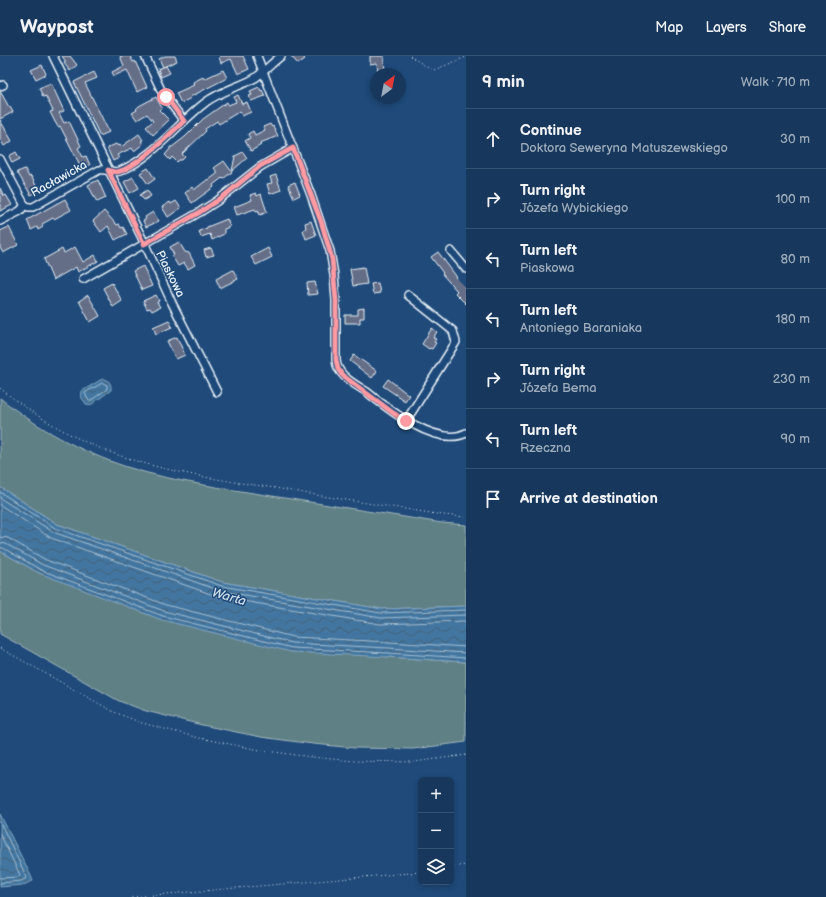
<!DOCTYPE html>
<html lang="en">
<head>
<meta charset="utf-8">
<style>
	body { margin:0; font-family:"Balsamiq Sans",sans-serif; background:#244365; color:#f1f3f6 }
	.controls { position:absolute; right:12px; bottom:12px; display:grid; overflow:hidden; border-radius:6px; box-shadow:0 2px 6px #0003 }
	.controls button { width:36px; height:36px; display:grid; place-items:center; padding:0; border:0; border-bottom:1px solid #365272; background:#17385c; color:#f1f3f6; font:20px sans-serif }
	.compass { position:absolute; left:370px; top:12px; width:36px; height:36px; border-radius:50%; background:#17385c; box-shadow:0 2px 6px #0003; rotate:32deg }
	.stop { position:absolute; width:12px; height:12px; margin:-9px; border:3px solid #ff9aa2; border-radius:50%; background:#fff }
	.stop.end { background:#ff9aa2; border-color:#fff; box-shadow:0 1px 4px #0008 }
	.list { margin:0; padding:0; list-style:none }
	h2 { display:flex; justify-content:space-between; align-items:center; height:52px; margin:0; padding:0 16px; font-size:17px }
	h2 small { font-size:13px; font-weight:400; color:#9eacbb }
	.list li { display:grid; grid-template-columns:26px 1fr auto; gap:12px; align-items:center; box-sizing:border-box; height:60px; padding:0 16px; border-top:1px solid #365272 }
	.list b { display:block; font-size:15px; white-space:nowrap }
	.list p { margin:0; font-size:13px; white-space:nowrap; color:#9eacbb }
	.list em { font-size:13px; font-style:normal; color:#9eacbb }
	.icon { flex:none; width:22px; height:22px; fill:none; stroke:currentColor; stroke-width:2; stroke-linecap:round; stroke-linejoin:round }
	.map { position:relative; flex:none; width:466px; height:841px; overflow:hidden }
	header { display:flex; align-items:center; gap:24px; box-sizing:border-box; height:56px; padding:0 20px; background:#17385c; border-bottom:1px solid #365272 }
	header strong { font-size:19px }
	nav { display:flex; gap:22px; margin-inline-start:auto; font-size:14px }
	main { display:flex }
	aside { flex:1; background:#17385c }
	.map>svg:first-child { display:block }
</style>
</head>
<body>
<header>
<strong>Waypost</strong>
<nav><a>Map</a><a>Layers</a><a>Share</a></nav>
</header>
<main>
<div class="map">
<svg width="466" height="841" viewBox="0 0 466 841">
	<defs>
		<pattern id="water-waves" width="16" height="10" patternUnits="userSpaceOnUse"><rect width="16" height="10" fill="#4376a0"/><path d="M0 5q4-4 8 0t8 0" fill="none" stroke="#445f75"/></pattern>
	</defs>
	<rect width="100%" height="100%" fill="#1f4a7a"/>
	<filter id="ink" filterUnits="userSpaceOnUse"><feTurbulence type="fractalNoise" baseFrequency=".025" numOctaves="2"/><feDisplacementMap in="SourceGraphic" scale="8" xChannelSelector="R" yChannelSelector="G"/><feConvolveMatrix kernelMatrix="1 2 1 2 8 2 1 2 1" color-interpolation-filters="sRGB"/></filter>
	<g filter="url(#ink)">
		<g fill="#5f8084" stroke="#a4b8be">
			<path d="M0 342C37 372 81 396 127 411 174 426 224 432 272 440 329 449 385 458 442 467L466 469V550L382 553 222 526 57 468 0 431Z"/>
			<polygon points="0,495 39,517 388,601 466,606 466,686 413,693 355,692 313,688 261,681 202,669 146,655 119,645 0,578"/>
		</g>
		<g fill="url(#water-waves)" stroke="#85a7c3">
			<path d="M102 323C108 322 112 328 111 334L92 348 87 349 81 341 82 335Z"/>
			<polygon points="0,431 57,468 222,526 382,553 466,550 466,606 388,601 291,596 162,564 39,517 0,495"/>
			<polygon points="0,758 31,820 33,825 23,829 0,831"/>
		</g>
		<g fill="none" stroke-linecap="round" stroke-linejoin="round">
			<g stroke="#a6c0d5" stroke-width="1">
				<polygon points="103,327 107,329 107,333 90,345 88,344 85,337"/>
				<polyline points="0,436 55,472 222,530 381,557 466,554"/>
				<polyline points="0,442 53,476 221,535 381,562 466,559"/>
				<polyline points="0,449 51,482 219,541 380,568 466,565"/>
				<polyline points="0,481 8,482 46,504 166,549 293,581 389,586 466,591"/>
				<polyline points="0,487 6,488 43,509 164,555 292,587 388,592 466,597"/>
				<polyline points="0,492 3,492 41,514 163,560 292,592 388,597 466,602"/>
				<polyline points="0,766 27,822 21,825 0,827"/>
				<polyline points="0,778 20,819 18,821 0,822"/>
			</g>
		</g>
		<g fill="#656e87" stroke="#e8f1f8">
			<polygon points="62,0 70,0 77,9 70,15 64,7 66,6"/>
			<polygon points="120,0 130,0 133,6 135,5 147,31 137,36 127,14 114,20 112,16 124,10"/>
			<polygon points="165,0 175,0 177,5 163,11 159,3"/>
			<polygon points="221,0 243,0 249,13 238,18 231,3 221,7 219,1"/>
			<polygon points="291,0 302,0 305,3 298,8"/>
			<polygon points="370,0 384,0 385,18 378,18 377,7 370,8"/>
			<polygon points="42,9 46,18 36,23 31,14"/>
			<polygon points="166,10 170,17 161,21 158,13"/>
			<polygon points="223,14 227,22 190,41 191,42 181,47 176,37 194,29 193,26 203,21 204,23"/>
			<polygon points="94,16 97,22 85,27 109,76 100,80 74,26"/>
			<polygon points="51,27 64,55 59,57 64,67 69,65 81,90 78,92 83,101 86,100 90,109 82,113 60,70 58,71 55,66 50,56 53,55 46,41 46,40 43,41 39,32"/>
			<polygon points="259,31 261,35 262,34 265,40 251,45 249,40 252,39 250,35"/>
			<polygon points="0,35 9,51 10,51 13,56 0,63"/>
			<polygon points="238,39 242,48 247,46 251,56 242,60 240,55 219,68 217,65 205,73 206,75 182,98 185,101 182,104 179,104 177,106 172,101 170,104 165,99 170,93 170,91 172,91 185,81 203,63 227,46 228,49 236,46 234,41"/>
			<polygon points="156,41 162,52 159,54 169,64 153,79 146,71 153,65 147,58 137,64 132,57 137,54 136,53 139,50"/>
			<polygon points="0,64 12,85 4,90 0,83"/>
			<polygon points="270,68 272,71 273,70 278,80 260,87 261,89 251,95 245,85 250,82 248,78 253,75 255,79 265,74 263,71"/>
			<polygon points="139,78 143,84 141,85 143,88 134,95 132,92 117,99 119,102 113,105 107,92 116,88 118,90 120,89 121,91"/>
			<polygon points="16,96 20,103 12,107 9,100"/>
			<polygon points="243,96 247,102 232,115 235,100"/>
			<polygon points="224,105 232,116 223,123 222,122 213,129 214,131 192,147 185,137 192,131 194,134 208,123 209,124 218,117 214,112"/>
			<polygon points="148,112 155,123 148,128 140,117"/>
			<polygon points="25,113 29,121 31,120 39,135 31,139 17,116"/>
			<polygon points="276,119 281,134 270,138 267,128 272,127 270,121"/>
			<polygon points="133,121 139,132 130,137 124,126"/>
			<polygon points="98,124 106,142 97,146 88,129"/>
			<polygon points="295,126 300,139 294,142 288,129"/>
			<polygon points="0,132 4,140 6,139 12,149 0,155"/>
			<polygon points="147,134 151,140 144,144 140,139"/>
			<polygon points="256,137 257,140 261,138 267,156 260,159 258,154 256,155 255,153 237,159 234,151 252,144 250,139"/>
			<polygon points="65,143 71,154 54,163 53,162 42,168 43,171 38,174 37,171 31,174 27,164"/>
			<polygon points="176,145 181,152 168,161 162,151 170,146 171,148"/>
			<polygon points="104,155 117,169 119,168 121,172 123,171 127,178 115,184 108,170 101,176 93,165"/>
			<polygon points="153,156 159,165 146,171 143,165 146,163 145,161"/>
			<polygon points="227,163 230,171 224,173 224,178 212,184 210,178 201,181 199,175 207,172 207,171"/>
			<polygon points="311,165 316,179 306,183 303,174 306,172 305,167"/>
			<polygon points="9,171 18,189 3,197 0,192 0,175"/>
			<polygon points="179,186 185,196 189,197 195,209 188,213 184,207 178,210 172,200 174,199 170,191"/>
			<polygon points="75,191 83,206 95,199 98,205 78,216 76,211 53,224 44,203 62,193 64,197"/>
			<polygon points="211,192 214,199 206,201 204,194"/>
			<polygon points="268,192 272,201 256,209 251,201"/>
			<polygon points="438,196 456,220 457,223 466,232 466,248 455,237 457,235 442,218 443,217 431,201"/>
			<polygon points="143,210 152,230 142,234 133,215"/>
			<polygon points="364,211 367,228 353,230 350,213"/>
			<polygon points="233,214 238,223 220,232 216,223"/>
			<polygon points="315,226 318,238 308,239 307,227"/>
			<polygon points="112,227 122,245 113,251 103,232"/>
			<polygon points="378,227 380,237 373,238 371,228"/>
			<polygon points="88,239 100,260 90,266 79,245"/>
			<polygon points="156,239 159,245 157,246 160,251 152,255 150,252 147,253 143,245"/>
			<polygon points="364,252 364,262 360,262 360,267 345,267 345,259 358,259 358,253"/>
			<polygon points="169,264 172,271 156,278 153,271"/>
			<polygon points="432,272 437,276 433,282 436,283 434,286 436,287 432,293 430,292 429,293 422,288"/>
			<polygon points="177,281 185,299 176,303 167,285"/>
			<polygon points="354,299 377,315 372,322 350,305"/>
			<polygon points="388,323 409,339 405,345 383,330"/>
		</g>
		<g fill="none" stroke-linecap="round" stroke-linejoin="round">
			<g stroke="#e8f1f8" stroke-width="10">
				<g id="minor">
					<polyline points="53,0 143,184 172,247 217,336"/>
					<polyline points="145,0 162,36 184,65"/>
					<path d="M257 0 311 139 330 195 334 219 336 244V304C337 320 355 328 367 336 388 353 437 392 466 377"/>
					<polyline points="0,30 3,29"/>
					<path d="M0 103 24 148 28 151H33L99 114C106 112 113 118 120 115 154 101 177 68 206 46 221 35 239 31 255 22 264 16 272 7 281 0"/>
					<polyline points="0,165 20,155 25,149"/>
					<polyline points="451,195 466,213"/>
					<polyline points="83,223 200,156 217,145 260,111 293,92"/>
					<polyline points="406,365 456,286 453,275 408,239"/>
				</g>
			</g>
			<g stroke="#e8f1f8" stroke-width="1" stroke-dasharray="1 3" stroke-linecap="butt">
				<polyline points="410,0 427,11 434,14 466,1"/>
				<path d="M0 332C38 363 82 388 130 403 177 418 227 425 275 432 331 442 387 450 443 459L466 461"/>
				<polyline points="0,592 114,656 142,667 199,682 260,694 311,701 354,705 414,706 466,699"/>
				<polyline points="451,811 466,809"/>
				<polyline points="132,841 421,816"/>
			</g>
			<use href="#minor" stroke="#1f4a7a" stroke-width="7"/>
		</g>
	</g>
	<g fill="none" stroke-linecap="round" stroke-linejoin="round" filter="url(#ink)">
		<path stroke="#ff9aa2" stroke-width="5" d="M166 41 184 65C170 78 135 113 117 116 114 116 111 115 108 114L144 188 200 156 224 140 260 110 293 92 322 168 332 203 336 244V304L338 313 342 319 393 357 406 365"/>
	</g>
	<g text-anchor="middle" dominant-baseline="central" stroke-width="3" stroke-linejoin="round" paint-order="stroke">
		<g font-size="12" fill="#e8f1f8" stroke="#1f4a7a">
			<text transform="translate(59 123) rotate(-29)">Racławicka</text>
			<text transform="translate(170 218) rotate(64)">Piaskowa</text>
		</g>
		<g font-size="13" font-style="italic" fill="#cfdfeb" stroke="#1f4a7a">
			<text transform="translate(229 541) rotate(16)">Warta</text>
		</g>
	</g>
</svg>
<div class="controls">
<button>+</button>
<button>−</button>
<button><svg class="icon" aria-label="layers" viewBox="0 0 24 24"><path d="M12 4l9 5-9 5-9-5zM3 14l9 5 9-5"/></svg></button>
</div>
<svg class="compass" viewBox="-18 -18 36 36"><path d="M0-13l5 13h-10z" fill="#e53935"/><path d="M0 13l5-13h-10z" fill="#9eacbb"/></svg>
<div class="stop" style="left:166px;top:41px"></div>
<div class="stop end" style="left:406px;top:365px"></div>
</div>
<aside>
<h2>9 min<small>Walk · 710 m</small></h2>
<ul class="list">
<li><svg class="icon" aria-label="ahead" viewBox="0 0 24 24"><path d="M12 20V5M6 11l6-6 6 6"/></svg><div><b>Continue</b><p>Doktora Seweryna Matuszewskiego</p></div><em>30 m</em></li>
<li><svg class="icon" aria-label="right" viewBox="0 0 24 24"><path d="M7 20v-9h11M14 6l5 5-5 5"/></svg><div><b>Turn right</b><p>Józefa Wybickiego</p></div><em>100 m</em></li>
<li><svg class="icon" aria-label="left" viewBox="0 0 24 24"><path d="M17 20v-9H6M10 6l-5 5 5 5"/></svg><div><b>Turn left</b><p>Piaskowa</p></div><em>80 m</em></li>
<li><svg class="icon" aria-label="left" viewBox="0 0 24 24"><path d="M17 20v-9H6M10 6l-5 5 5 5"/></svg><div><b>Turn left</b><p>Antoniego Baraniaka</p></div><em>180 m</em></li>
<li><svg class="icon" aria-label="right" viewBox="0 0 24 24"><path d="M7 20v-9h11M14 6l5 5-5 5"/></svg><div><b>Turn right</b><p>Józefa Bema</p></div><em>230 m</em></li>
<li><svg class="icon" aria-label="left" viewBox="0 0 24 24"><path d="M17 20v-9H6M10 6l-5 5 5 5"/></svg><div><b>Turn left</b><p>Rzeczna</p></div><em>90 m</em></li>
<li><svg class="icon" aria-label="arrive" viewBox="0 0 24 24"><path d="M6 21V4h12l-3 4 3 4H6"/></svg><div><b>Arrive at destination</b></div></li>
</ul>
</aside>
</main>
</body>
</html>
